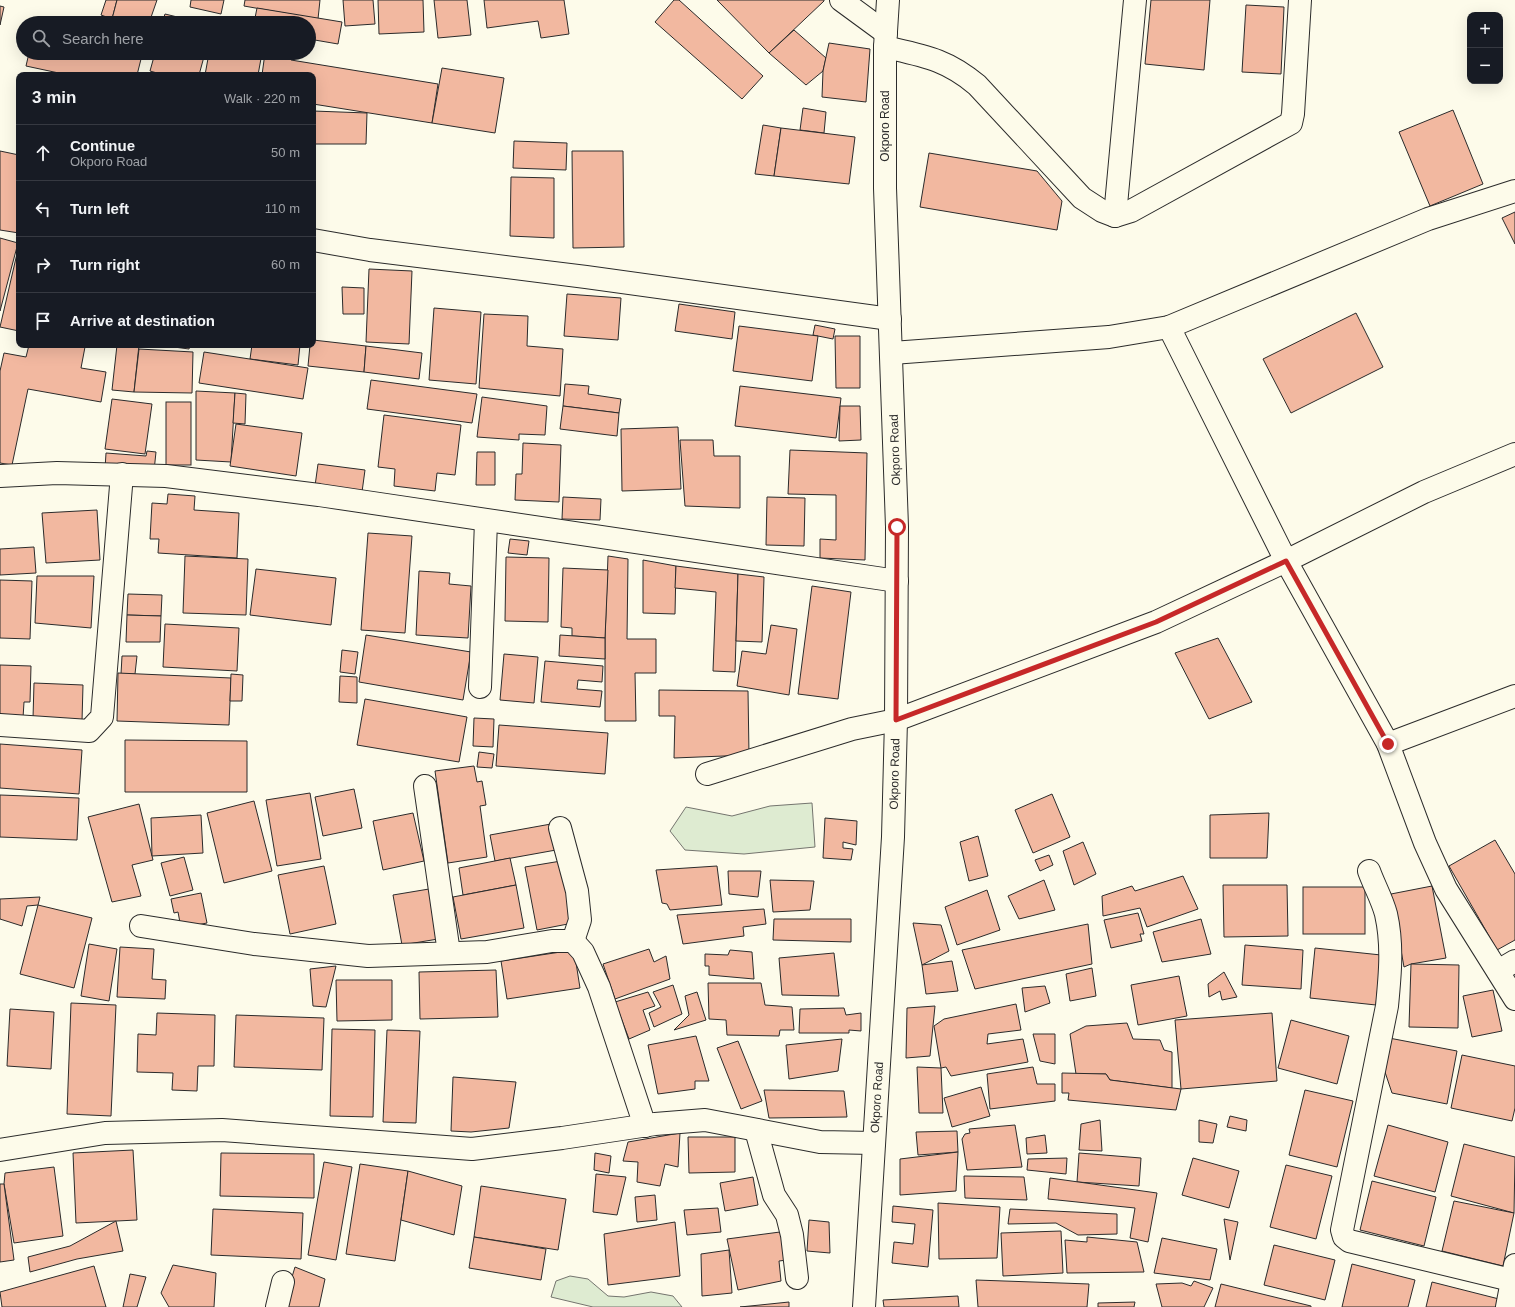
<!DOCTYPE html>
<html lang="en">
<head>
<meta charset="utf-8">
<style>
	body { margin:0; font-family:Arial,sans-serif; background:#242831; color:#f1f3f6 }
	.controls { position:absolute; right:12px; top:12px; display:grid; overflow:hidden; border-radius:8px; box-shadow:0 4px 16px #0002 }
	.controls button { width:36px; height:36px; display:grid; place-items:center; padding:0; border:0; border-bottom:1px solid #363941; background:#171b24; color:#f1f3f6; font:20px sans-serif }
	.stop { position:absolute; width:12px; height:12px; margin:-9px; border:3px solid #c62828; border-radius:50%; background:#fff }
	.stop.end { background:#c62828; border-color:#fff; box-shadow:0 1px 4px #0008 }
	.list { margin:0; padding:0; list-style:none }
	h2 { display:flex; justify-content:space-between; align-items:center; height:52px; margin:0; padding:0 16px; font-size:17px }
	h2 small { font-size:13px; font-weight:400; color:#9ea1a6 }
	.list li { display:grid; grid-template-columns:26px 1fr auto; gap:12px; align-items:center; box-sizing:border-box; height:56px; padding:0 16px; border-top:1px solid #363941 }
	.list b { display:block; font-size:15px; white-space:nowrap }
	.list p { margin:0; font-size:13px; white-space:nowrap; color:#9ea1a6 }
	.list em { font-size:13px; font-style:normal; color:#9ea1a6 }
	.icon { flex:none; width:22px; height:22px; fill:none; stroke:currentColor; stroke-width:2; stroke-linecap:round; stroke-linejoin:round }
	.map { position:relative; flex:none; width:1515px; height:1307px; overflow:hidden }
	.search { position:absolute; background:#171b24; box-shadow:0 4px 16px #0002; left:16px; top:16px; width:300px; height:44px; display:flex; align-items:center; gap:10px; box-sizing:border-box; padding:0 14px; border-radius:22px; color:#9ea1a6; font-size:15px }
	.panel { position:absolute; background:#171b24; box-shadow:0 4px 16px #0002; left:16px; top:72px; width:300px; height:276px; border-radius:8px }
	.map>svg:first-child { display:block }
</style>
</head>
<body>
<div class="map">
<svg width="1515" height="1307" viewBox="0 0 1515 1307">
	<rect width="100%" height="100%" fill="#fdfbea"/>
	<g fill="#deebd1" stroke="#74746e">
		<polygon points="812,803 815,847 744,854 685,850 670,831 686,807 732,816 770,806"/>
		<polygon points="570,1276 588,1279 608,1296 624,1297 651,1292 673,1296 682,1307 593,1307 551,1297 556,1281"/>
	</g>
	<g fill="#f2b8a0" stroke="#2b2b2b">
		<polygon points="106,0 117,0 112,19 101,15"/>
		<polygon points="117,0 157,0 149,23 127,23 112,19"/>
		<polygon points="191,0 224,0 221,14 190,7"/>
		<polygon points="245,0 320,0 318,19 244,6"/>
		<polygon points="343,0 373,0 375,24 345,26"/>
		<polygon points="378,0 423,0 424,32 379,34"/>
		<polygon points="434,0 467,0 471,35 438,38"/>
		<polygon points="484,0 564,0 569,34 541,38 538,21 487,28"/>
		<polygon points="674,0 679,0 763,76 742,99 655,22"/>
		<polygon points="717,0 824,0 824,1 769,53"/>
		<polygon points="1151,0 1210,0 1204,70 1145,64"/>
		<polygon points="1246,5 1284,7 1281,74 1242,72"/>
		<polygon points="0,6 4,7 0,25"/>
		<polygon points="257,8 342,22 338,44 309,39 309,23 254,23"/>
		<polygon points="165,14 202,23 162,23"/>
		<polygon points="794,30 826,58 823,71 806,85 769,53"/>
		<polygon points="829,43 870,49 866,102 822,97 823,71"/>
		<polygon points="29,53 114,53 141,59 137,75 68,75 26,66"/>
		<polygon points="155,53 205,53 199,75 164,75 150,71"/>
		<polygon points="209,53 262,53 258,75 205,75"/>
		<polygon points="265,53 292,53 291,60 438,84 432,123 313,104 313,75 262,75"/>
		<polygon points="442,68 504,78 495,133 432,123"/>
		<polygon points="803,108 826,112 824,133 800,130"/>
		<polygon points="1453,110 1483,184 1430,206 1399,132"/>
		<polygon points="313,111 367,113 366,144 313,144"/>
		<polygon points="763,125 781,128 774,176 755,174"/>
		<polygon points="781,128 855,137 849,184 774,176"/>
		<polygon points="514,141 567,143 566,170 513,168"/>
		<polygon points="0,151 19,155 19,233 0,230"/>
		<polygon points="572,151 623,151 624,247 573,248"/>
		<polygon points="929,153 1037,171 1062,201 1057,230 920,207"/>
		<polygon points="511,177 554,178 554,238 510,236"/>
		<polygon points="1515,212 1515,244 1502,218"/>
		<polygon points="0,238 18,243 0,311"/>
		<polygon points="19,245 19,331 0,327"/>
		<polygon points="369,269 412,271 409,344 366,342"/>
		<polygon points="342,287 364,288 364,314 343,314"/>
		<polygon points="567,294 621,298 618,340 564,336"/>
		<polygon points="679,304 735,312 732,339 675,331"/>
		<polygon points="434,308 481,312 476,384 429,380"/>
		<polygon points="1356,313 1383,367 1291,413 1263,359"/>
		<polygon points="484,314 528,316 527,346 563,349 560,396 479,388"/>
		<polygon points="815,325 835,329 833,339 813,335"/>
		<polygon points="739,326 818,336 812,381 733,371"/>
		<polygon points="835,336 860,336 860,388 836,388"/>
		<polygon points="313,340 366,346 364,372 308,366 310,345 313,345"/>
		<polygon points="29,345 76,345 85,347 81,368 106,372 101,402 28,389 12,465 0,463 0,371 4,353 26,357"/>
		<polygon points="117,345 139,345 134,392 112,390"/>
		<polygon points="159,345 190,345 189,349"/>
		<polygon points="252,345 300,345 298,365 250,359"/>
		<polygon points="366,346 422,353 419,379 364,372"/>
		<polygon points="139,349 193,352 192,393 134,392"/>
		<polygon points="204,352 308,368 303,399 199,383"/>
		<polygon points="371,380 477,394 472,423 367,409"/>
		<polygon points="565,384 589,386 588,394 621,399 619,413 563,406"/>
		<polygon points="740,386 841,398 836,438 735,426"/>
		<polygon points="196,391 235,393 231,462 196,460"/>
		<polygon points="235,393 246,394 245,424 233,423"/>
		<polygon points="482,397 547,406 545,435 519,434 519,440 477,437"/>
		<polygon points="112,399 152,404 145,454 105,449"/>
		<rect x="166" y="402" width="25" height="63"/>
		<polygon points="563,406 619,413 617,436 560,429"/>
		<polygon points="840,406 860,406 861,440 839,441"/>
		<polygon points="384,415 461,425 455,475 437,473 435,491 394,486 395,469 378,467"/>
		<polygon points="236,424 302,433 296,476 230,466"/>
		<polygon points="678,427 681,489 622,491 621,429"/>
		<polygon points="680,440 713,440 714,456 740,456 740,508 685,506"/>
		<polygon points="523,443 561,445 559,502 515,500 516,474 522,474"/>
		<polygon points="790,450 867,453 865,560 820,558 820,539 836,540 836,495 788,494"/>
		<polygon points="147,451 156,452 154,471 105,469 106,453 146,456"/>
		<polygon points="477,452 495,452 495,485 476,485"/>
		<polygon points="318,464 365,470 362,492 315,486"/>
		<polygon points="168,494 195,496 194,510 239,513 237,558 158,553 159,539 150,539 152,503 167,504"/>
		<polygon points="563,497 601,499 600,520 562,519"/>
		<polygon points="767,497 805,498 804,546 766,545"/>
		<polygon points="97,510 100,560 46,563 42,513"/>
		<polygon points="368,533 412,536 405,633 361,630"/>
		<polygon points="510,539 529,541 527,555 508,553"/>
		<polygon points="34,547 36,573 0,575 0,549"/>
		<polygon points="185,556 248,559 246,615 183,613"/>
		<polygon points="608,556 628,559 627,639 656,639 656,673 635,673 636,721 605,721 605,638"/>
		<polygon points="506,557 549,558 548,622 505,621"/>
		<polygon points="643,560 676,566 675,614 643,613"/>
		<polygon points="676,566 738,574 735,672 713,671 716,592 675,588"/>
		<polygon points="563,568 608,570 605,638 572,636 572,628 561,627"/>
		<polygon points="256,569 336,578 331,625 250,615"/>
		<polygon points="419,571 450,573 449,584 471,586 468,638 416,635"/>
		<polygon points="738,574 764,577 762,642 736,641"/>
		<polygon points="37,576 94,576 91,628 35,623"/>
		<polygon points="0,580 32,581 30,639 0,638"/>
		<polygon points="812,586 851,592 838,699 798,694"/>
		<polygon points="128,594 162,595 161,616 127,615"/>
		<polygon points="127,615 161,616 160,642 126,642"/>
		<polygon points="165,624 239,628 237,671 163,667"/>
		<polygon points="771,625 797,629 789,695 737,686 742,651 766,654"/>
		<polygon points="366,635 471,652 463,700 359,682"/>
		<polygon points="560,635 605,638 605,659 559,656"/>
		<polygon points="1218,638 1252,702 1209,719 1175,653"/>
		<polygon points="342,650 358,652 355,674 340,672"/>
		<polygon points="504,654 538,657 534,703 500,700"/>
		<polygon points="122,656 137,656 135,674 121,674"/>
		<polygon points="545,661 603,666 602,682 578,680 577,689 602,691 600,707 541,702"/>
		<polygon points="0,665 31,666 30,702 24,702 23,718 0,716"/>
		<polygon points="118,673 231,678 229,725 117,721"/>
		<polygon points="231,674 243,675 242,701 230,701"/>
		<polygon points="340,676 357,677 357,703 339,702"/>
		<polygon points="34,683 83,685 82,721 33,718"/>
		<polygon points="659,690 748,691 749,755 674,758 675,716 659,716"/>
		<polygon points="365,699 467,717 459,762 357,745"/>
		<polygon points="474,718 494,719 493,747 473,746"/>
		<polygon points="499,725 608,733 605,774 496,766"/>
		<polygon points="125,740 247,741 247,792 125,792"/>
		<polygon points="0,744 82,750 79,794 0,788"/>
		<polygon points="479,752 494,754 492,768 477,767"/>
		<polygon points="474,766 477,782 482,781 486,805 480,806 487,857 448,863 435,771"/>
		<polygon points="354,789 362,828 323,836 315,797"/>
		<polygon points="310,793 321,859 277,866 266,800"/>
		<polygon points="1052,794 1070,837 1033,853 1015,810"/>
		<polygon points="0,795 79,798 77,840 0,837"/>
		<polygon points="254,801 272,871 224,883 207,813"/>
		<polygon points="139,804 153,860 132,865 141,896 112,902 88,817"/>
		<polygon points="413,813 424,861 383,870 373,821"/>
		<polygon points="1269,813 1267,858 1210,858 1210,815"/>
		<polygon points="201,815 203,853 152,856 151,818"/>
		<polygon points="825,818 857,821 856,845 843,842 843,848 853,849 851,860 823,858"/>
		<polygon points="551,824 556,850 495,861 490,835"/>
		<polygon points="978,836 988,876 969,881 960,842"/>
		<polygon points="1495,840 1515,874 1515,940 1497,950 1449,866"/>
		<polygon points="1083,842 1096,874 1074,885 1063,851"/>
		<polygon points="1049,855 1053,865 1040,871 1035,860"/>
		<polygon points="184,857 193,890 170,896 161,863"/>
		<polygon points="510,858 516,885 463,895 459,868"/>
		<polygon points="561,861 573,923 537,930 525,867"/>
		<polygon points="324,866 336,924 290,934 278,875"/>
		<polygon points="717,866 722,905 670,910 667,904 662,903 656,870"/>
		<polygon points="728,871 761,871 758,897 729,894"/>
		<polygon points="1183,876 1198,909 1147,927 1140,908 1103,916 1102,896 1132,886 1135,891"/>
		<polygon points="770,880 814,881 810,910 773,912"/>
		<polygon points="1044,880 1055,910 1019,919 1008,896"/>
		<polygon points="516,885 524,928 461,939 453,897"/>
		<polygon points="1223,885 1287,885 1288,936 1224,937"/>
		<polygon points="1432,886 1446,958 1411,964 1404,967 1391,894"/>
		<rect x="1303" y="887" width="62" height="47"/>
		<polygon points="429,889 438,939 402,945 393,895"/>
		<polygon points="987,890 1000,930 957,945 945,907"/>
		<polygon points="201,893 207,923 181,928 178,912 174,913 171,899"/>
		<polygon points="40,897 38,905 27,906 22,926 0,919 0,899"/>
		<polygon points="38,905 92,918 74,988 20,974"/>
		<polygon points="764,909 766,924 743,927 744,936 683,944 677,915"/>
		<polygon points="1138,913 1144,934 1140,934 1142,941 1111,948 1104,920"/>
		<polygon points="774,919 851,919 851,942 773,940"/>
		<polygon points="1201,919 1211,954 1162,962 1153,932"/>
		<polygon points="913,923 941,925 949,951 922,965"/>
		<polygon points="1088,924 1092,964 975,989 962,950"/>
		<polygon points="89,944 117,949 109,1001 81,996"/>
		<polygon points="1245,945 1303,950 1301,989 1242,985"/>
		<polygon points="120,947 154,949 152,979 166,980 165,999 117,997"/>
		<polygon points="1315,948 1381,955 1376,1005 1310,998"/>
		<polygon points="649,949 654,962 666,956 670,979 615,999 603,964"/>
		<polygon points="574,950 580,988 507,999 501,961"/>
		<polygon points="730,950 752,952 754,979 709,975 709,966 705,966 705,954 728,955"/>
		<polygon points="834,953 839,996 782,995 779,958"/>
		<polygon points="952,961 958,991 926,994 922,965"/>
		<polygon points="1411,964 1459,965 1458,1028 1409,1027"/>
		<polygon points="336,966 326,1007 313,1006 310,969"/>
		<polygon points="1092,968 1096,996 1070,1001 1066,974"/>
		<polygon points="496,970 498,1017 420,1019 419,972"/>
		<polygon points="1224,972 1237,997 1222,1000 1220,991 1209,997 1208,984"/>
		<polygon points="1179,976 1187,1016 1138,1025 1131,985"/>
		<polygon points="336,980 392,980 392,1020 337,1021"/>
		<polygon points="708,983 761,983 765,1005 792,1007 794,1030 780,1030 779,1036 727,1035 726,1020 709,1019"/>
		<polygon points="673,985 682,1014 654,1027 649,1013 661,1007 653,992"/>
		<polygon points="1045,986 1050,1003 1025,1012 1022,988"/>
		<polygon points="1493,990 1502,1031 1472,1037 1463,996"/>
		<polygon points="648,992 655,1006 643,1010 650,1030 629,1039 615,1002"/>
		<polygon points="697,992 706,1020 674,1030 689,1015 685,996"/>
		<polygon points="71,1003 116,1005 111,1116 67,1114"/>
		<polygon points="1016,1004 1021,1030 988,1034 987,1044 1023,1039 1028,1062 951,1076 946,1067 941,1068 934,1026 944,1019"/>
		<polygon points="935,1006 930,1056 906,1058 907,1008"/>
		<polygon points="844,1008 846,1015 861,1013 861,1031 849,1030 849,1033 799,1033 800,1009"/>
		<polygon points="10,1009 54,1012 51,1069 7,1066"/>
		<polygon points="157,1013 215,1015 214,1066 198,1066 197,1091 172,1090 173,1073 137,1072 138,1034 156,1035"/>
		<polygon points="1272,1013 1277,1081 1181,1089 1175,1020"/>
		<polygon points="236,1015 324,1018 322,1070 234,1067"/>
		<polygon points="1291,1020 1349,1036 1337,1084 1278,1068"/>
		<polygon points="1127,1023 1133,1039 1160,1040 1164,1050 1172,1052 1172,1088 1110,1080 1106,1074 1076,1074 1070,1034 1086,1026"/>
		<polygon points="332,1029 375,1030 373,1117 330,1116"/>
		<polygon points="387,1030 420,1031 416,1123 383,1122"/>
		<polygon points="1033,1034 1055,1034 1055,1064 1040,1061"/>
		<polygon points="696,1036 709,1081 695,1081 695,1089 658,1094 648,1045"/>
		<polygon points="1389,1038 1457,1051 1447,1104 1392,1093 1383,1066"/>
		<polygon points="842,1039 838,1071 789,1079 786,1045"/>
		<polygon points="738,1041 762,1101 741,1109 717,1048"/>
		<polygon points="1462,1055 1515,1066 1515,1108 1512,1121 1451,1108"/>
		<polygon points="917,1067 941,1068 943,1113 919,1113"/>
		<polygon points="1033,1067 1037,1084 1055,1084 1055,1101 990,1109 987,1074"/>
		<polygon points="1062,1073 1106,1074 1110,1080 1181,1089 1176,1110 1068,1100 1069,1093 1062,1093"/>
		<polygon points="453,1077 516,1082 509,1128 471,1132 451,1131"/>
		<polygon points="981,1087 990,1116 952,1127 944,1098"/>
		<polygon points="764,1090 844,1091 847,1117 769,1118"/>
		<polygon points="1305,1090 1353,1101 1337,1167 1289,1155"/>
		<polygon points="1230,1116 1247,1120 1246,1131 1227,1127"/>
		<polygon points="1100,1120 1102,1151 1079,1150 1081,1124"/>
		<polygon points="1199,1120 1217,1124 1213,1143 1199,1142"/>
		<polygon points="1015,1125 1022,1167 967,1170 962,1139 965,1134 970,1133 969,1129"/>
		<polygon points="1388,1125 1448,1142 1435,1192 1374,1176"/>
		<polygon points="957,1131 958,1152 918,1155 916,1132"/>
		<polygon points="680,1133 678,1167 665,1164 660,1186 637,1182 638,1162 623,1161 628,1142"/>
		<polygon points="1045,1135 1047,1153 1027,1154 1026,1138"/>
		<polygon points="688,1137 735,1137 735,1172 689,1173"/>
		<polygon points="1464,1144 1515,1157 1514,1213 1451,1196"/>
		<polygon points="133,1150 137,1220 76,1223 73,1153"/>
		<polygon points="958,1152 956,1191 900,1195 900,1159"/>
		<polygon points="221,1153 314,1154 314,1198 220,1196"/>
		<polygon points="595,1153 611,1156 609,1173 594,1170"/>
		<polygon points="1079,1153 1141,1158 1139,1186 1077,1182"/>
		<polygon points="1067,1158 1066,1174 1027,1170 1028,1159"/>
		<polygon points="1193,1158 1239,1171 1229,1208 1182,1195"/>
		<polygon points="324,1162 352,1167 336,1260 308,1255"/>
		<polygon points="360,1164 408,1171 395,1261 346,1254"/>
		<polygon points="1286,1165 1332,1176 1316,1239 1270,1227"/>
		<polygon points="54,1167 63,1236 14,1243 4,1184 5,1173"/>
		<polygon points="408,1171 462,1186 454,1235 401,1220"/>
		<polygon points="596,1174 626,1177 617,1215 593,1212"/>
		<polygon points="964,1176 1024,1177 1027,1200 965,1198"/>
		<polygon points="753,1177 758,1205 725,1211 720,1183"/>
		<polygon points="1050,1178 1157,1193 1148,1242 1130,1238 1135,1208 1048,1199"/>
		<polygon points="1372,1181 1436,1197 1424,1246 1360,1230"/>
		<polygon points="0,1184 4,1184 14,1260 0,1262"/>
		<polygon points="481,1186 566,1199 558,1250 474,1237"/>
		<polygon points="655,1195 657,1220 637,1222 635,1197"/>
		<polygon points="1454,1201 1514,1213 1503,1266 1442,1251"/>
		<polygon points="938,1203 1000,1207 997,1258 939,1259"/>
		<polygon points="893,1206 933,1210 928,1267 892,1263 894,1242 913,1244 915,1224 892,1222"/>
		<polygon points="718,1208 721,1232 687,1235 684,1210"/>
		<polygon points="213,1209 303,1213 301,1259 211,1255"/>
		<polygon points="1010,1209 1117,1214 1117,1234 1078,1235 1056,1223 1008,1224"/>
		<polygon points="1224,1219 1238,1222 1230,1260"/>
		<polygon points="809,1220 829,1222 830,1253 807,1251"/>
		<polygon points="116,1221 123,1251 77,1259 30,1272 28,1257 70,1246"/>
		<polygon points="675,1222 680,1276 608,1285 604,1234"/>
		<polygon points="1061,1231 1063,1273 1003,1276 1001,1233"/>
		<polygon points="780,1232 787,1260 779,1261 781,1281 738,1290 727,1239"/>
		<polygon points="474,1237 546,1249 541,1280 469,1268"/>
		<polygon points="1087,1237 1137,1242 1144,1272 1067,1273 1065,1240 1087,1242"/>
		<polygon points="1162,1238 1217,1249 1210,1280 1154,1273"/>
		<polygon points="1274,1245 1335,1260 1325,1300 1264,1285"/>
		<polygon points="729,1250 732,1293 702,1296 701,1254"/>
		<polygon points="1352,1264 1415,1280 1408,1307 1342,1307"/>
		<polygon points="173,1265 216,1273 214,1307 169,1307 161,1293"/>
		<polygon points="94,1266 106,1307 2,1307 0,1292"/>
		<polygon points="295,1267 325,1279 319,1307 283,1307"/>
		<polygon points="130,1274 146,1277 137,1307 123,1307"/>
		<polygon points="976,1280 1089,1284 1087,1307 978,1307"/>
		<polygon points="1194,1281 1213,1288 1204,1307 1162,1307 1156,1284 1182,1283 1191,1286"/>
		<polygon points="1432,1282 1499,1299 1497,1307 1426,1307"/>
		<polygon points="1221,1284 1311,1306 1311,1307 1215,1307"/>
		<polygon points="958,1296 959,1307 884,1307 883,1300"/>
		<polygon points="789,1302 789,1307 740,1307 760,1305"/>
		<polygon points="1135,1302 1134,1307 1098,1307 1098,1303"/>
	</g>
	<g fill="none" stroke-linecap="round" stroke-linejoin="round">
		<g stroke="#2b2b2b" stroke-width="24">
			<g id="minor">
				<polyline points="841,0 886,33"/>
				<path d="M885 47C924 56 946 59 977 85L1082 198 1102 211 1115 216 1131 211 1291 123 1293 114 1300 0"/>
				<polyline points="1115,216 1135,0"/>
				<polyline points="313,240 370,250 586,277 890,319"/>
				<polyline points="1169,327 1286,561 1388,744 1425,843 1446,889 1515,999"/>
				<polyline points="892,353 1109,337 1169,327 1428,219 1515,191"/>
				<polyline points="0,476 57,473 166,476 319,495 897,581"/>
				<polyline points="480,687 486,521"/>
				<polyline points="0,725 89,731 102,717 122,474"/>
				<polyline points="1388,744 1515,696"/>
				<polyline points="707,774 852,729 896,720 1156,622 1286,561 1424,492 1515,454"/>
				<polyline points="425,786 449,953"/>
				<polyline points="560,828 577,891 580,920 573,941"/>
				<path d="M1369 871C1374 885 1382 899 1386 914 1393 945 1390 975 1387 1006L1342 1230 1344 1237 1349 1241 1511 1280"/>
				<polyline points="141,926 254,944 368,956 487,952 552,941 573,941 583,952 599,987 645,1126"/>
				<polyline points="1498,971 1515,961"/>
				<polyline points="756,1130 774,1195 787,1215 792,1235 797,1278"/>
				<polyline points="0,1150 105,1133 222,1130 472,1149 562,1138 655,1124 705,1120 820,1142 874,1143"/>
				<polyline points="277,1307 283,1282"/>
				<polyline points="1507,1307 1515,1265"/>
			</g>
		</g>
		<g stroke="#2b2b2b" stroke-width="24">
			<g id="secondary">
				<path id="s1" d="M864 1307 893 837 896 720 897 527 885 188V47L888 0"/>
			</g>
		</g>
		<use href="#minor" stroke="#fdfbea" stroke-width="22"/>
		<use href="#secondary" stroke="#fdfbea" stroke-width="22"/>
	</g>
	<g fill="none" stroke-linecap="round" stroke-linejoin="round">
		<polyline stroke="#c62828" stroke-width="5" points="897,527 896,720 1156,622 1286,561 1388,744"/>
	</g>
	<g text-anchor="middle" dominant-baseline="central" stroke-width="3" stroke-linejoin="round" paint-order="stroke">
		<g font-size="12" fill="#2b2b2b" stroke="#fdfbea">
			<text transform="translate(885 126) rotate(-90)">Okporo Road</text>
			<text transform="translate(895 450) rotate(-92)">Okporo Road</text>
			<text stroke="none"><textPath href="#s1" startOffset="534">Okporo Road</textPath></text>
			<text stroke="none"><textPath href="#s1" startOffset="210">Okporo Road</textPath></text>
		</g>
	</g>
</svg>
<div class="controls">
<button>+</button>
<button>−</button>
</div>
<div class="stop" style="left:897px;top:527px"></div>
<div class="stop end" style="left:1388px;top:744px"></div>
<div class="search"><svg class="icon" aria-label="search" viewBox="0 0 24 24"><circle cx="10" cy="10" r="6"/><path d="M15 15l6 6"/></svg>Search here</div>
<section class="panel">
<h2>3 min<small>Walk · 220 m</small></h2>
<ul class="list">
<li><svg class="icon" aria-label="ahead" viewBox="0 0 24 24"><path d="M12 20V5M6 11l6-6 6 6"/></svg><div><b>Continue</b><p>Okporo Road</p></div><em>50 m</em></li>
<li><svg class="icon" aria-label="left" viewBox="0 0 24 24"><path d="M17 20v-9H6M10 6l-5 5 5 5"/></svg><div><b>Turn left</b></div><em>110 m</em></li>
<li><svg class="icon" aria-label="right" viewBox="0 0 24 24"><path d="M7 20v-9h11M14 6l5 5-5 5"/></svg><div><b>Turn right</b></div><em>60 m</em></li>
<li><svg class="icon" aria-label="arrive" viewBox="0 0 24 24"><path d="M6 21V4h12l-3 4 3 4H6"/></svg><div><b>Arrive at destination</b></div></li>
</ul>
</section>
</div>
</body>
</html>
